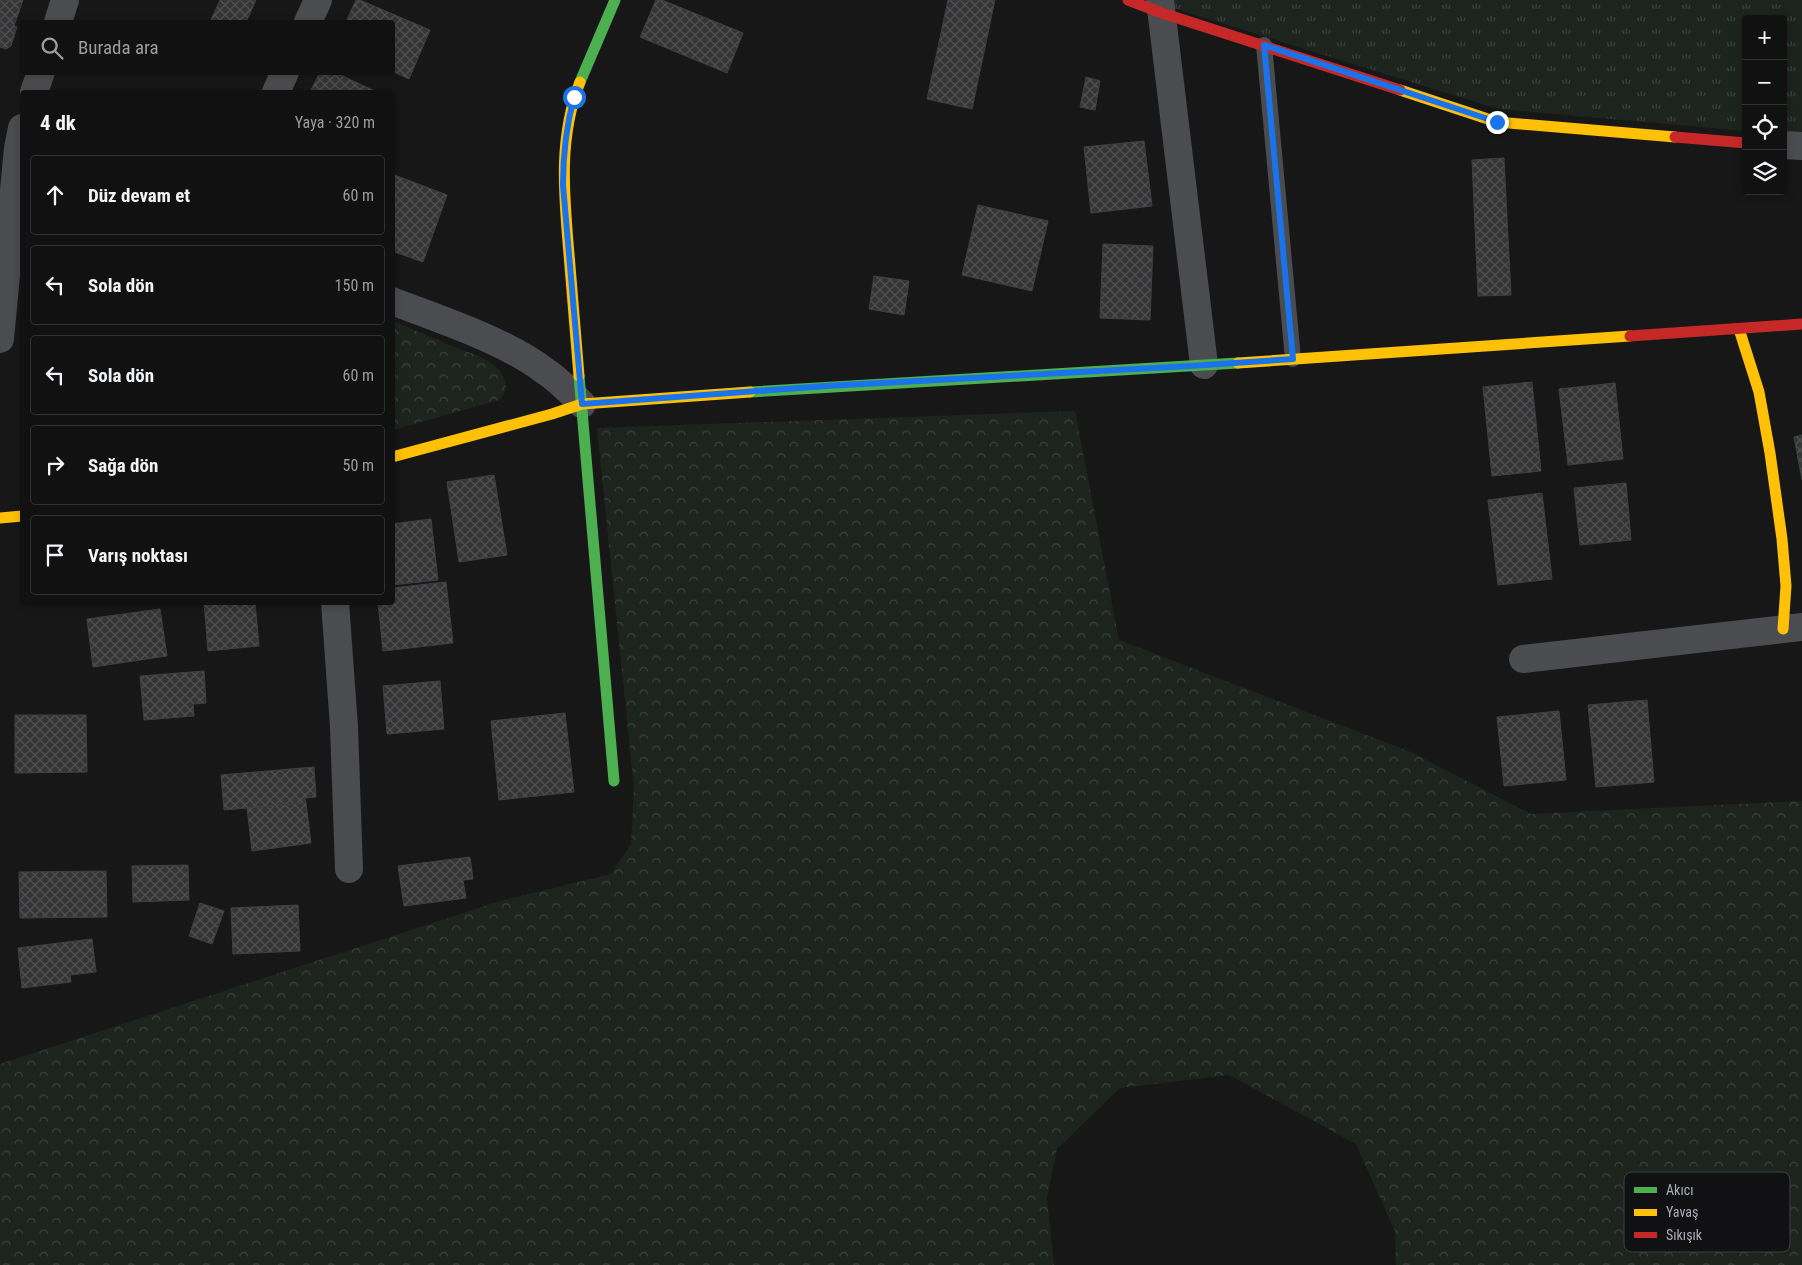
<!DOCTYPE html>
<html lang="tr">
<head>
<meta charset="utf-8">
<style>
	body { margin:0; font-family:"Roboto Condensed",sans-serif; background:#1e1f1f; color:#f1f3f6 }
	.controls { position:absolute; right:15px; top:15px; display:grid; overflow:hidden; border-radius:5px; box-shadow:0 2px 8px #0003 }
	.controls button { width:45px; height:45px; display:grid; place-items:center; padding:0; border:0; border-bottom:1px solid #303131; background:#111; color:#f1f3f6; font:25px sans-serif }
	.stop { position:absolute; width:15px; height:15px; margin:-11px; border:4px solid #1a73e8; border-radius:50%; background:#fff }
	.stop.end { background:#1a73e8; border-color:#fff; box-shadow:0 1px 5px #0008 }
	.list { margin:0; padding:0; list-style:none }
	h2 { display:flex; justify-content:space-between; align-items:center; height:65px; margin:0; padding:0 20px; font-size:21px }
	h2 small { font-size:16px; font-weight:400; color:#9c9d9f }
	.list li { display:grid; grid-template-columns:32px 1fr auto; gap:15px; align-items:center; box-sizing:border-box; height:80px; margin:0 10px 10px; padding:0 10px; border:1px solid #303131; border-radius:5px }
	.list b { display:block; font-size:19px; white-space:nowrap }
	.list em { font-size:16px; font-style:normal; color:#9c9d9f }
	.icon { flex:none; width:28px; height:28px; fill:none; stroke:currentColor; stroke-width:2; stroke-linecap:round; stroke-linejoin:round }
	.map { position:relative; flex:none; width:1802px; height:1265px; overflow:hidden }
	.search { position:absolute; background:#111; box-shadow:0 2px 8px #0003; left:20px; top:20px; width:375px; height:55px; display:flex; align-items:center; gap:12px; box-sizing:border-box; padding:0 18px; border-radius:5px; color:#9c9d9f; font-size:19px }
	.panel { position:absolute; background:#111; box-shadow:0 2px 8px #0003; left:20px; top:90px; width:375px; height:515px; border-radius:5px }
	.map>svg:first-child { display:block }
</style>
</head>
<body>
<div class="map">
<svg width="1802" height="1265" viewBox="0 0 1802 1265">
	<defs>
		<pattern id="grass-tufts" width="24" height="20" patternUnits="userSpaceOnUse" patternTransform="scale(1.25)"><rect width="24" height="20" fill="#1d241e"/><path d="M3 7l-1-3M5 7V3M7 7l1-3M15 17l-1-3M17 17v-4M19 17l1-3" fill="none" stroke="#3b413d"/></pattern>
		<pattern id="forest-crowns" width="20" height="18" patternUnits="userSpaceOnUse" patternTransform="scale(1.25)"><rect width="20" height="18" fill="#1d241e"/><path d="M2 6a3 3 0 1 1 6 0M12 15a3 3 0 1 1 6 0" fill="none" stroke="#3b413d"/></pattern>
		<pattern id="building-cross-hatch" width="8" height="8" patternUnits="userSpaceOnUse" patternTransform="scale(1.25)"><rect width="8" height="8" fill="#353536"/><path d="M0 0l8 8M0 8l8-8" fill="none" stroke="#4f5051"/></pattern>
	</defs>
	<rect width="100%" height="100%" fill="#171717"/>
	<polygon fill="url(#grass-tufts)" points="1172,0 1802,0 1802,134 1783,133 1783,19 1746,19 1746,131 1498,109 1173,8"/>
	<g fill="url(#forest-crowns)">
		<path d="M393 321C414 330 436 339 457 348 470 353 486 357 496 367 505 376 511 390 499 400L393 430Z"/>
		<polygon points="1075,411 1119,640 1411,752 1531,814 1802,801 1802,1265 1396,1265 1395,1231 1356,1144 1229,1075 1120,1088 1057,1149 1047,1198 1054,1265 0,1265 0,1064 500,901 611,874 631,844 634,789 597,428"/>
	</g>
	<g fill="url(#building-cross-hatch)" stroke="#3f4043">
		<polygon points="0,0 23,0 14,26 17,27 11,46 6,49 0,47"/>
		<polygon points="220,0 256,0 246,22 210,22"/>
		<polygon points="356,0 360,0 430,30 409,79 392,71 392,22 346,22"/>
		<polygon points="656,0 662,0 743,33 727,73 640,37"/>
		<polygon points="948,0 995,0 972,109 927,99"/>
		<polygon points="320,72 334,72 377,92 310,92"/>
		<polygon points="1086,77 1100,81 1095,110 1080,107"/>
		<polygon points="1144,141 1152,206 1091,213 1084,147"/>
		<polygon points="1504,158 1511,295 1478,296 1472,160"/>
		<polygon points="392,174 447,195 423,262 392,251"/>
		<polygon points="978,205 1048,221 1032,291 962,275"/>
		<polygon points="1103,244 1153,246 1150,320 1100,318"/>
		<polygon points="874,276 909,281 904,315 869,309"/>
		<polygon points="1532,382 1541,471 1492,476 1483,387"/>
		<polygon points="1615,383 1623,459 1568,465 1559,389"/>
		<polygon points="1802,435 1802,480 1794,437"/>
		<polygon points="494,475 507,555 459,562 447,482"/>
		<polygon points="1626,483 1631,540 1580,545 1574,488"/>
		<polygon points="1542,493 1552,579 1498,585 1488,500"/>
		<polygon points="431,519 438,580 392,585 392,524"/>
		<polygon points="446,582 453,643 383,651 378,602 392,602 392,588"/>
		<polygon points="204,602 255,602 259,646 208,651"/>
		<polygon points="160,609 167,656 93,667 87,619"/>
		<polygon points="204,671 206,703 193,704 194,716 144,720 140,676"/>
		<polygon points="440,681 444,729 387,734 383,686"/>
		<polygon points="1647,700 1654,782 1596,787 1588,705"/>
		<polygon points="1559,711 1566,780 1504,786 1497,717"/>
		<polygon points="565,713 574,792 499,800 491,721"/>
		<polygon points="15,715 86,715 87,772 15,773"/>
		<polygon points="314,767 316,797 305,798 306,803 224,810 221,775"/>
		<polygon points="306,803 311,843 252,851 247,808"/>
		<polygon points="470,857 473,879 463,880 466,898 404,906 398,866"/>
		<polygon points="188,865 189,900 133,902 132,866"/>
		<polygon points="106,871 107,917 20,918 19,872"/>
		<polygon points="200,903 224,911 212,944 189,936"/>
		<polygon points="298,905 300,951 233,954 231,908"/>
		<polygon points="92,939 96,972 70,975 71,982 22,988 18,948"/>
	</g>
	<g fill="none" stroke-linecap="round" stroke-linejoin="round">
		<polyline stroke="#4b4c50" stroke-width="16" points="1264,45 1293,359"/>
		<g stroke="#4b4c50" stroke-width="28">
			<polyline points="1160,0 1204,365"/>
			<polyline points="58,22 65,0"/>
			<polyline points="308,22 318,0"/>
			<polyline points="34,92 41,72"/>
			<polyline points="276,92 285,72"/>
			<polyline points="1783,145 1802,146"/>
			<path d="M392 301C441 320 504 340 545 371 559 380 570 392 582 404"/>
			<polyline points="0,339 18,148 22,128"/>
			<polyline points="335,602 344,727 349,869"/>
			<polyline points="1523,659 1802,627"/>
		</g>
		<g stroke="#4caf50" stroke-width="11">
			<polyline points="580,82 615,0"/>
			<polyline points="579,376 614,781"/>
			<polyline points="750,392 1238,363"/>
		</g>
		<g stroke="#ffc107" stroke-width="11">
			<polyline points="1400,90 1497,122 1675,137"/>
			<polyline points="1739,329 1759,392 1770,453 1782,539 1786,586 1783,629"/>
			<polyline points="1238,363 1630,336"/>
			<path d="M579 376C576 335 572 295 569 254 564 195 558 138 580 82"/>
			<polyline points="392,457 552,414 582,404 750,392"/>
			<polyline points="0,518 22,516"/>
		</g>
		<g stroke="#c62828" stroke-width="11">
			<polyline points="1128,0 1162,13 1400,90"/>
			<polyline points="1675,137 1746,143"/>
			<polyline points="1630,336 1802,324"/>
		</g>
	</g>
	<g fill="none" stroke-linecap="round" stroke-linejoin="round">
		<path stroke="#1a73e8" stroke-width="6" d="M574 97C566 127 563 154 563 185L582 404 826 386 1190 366 1293 359 1264 45 1497 122"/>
	</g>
	<rect x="1624" y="1172" width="166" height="80" rx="8" fill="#111113" stroke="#3e4045" stroke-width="1"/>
	<rect x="1634" y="1187" width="23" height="6" fill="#4caf50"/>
	<rect x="1634" y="1209" width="23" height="7" fill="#ffc107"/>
	<rect x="1634" y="1232" width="23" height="6" fill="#c62828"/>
	<g font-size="14" fill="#a8adb8">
		<text x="1666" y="1195">Akıcı</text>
		<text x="1666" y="1217">Yavaş</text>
		<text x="1666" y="1240">Sıkışık</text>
	</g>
</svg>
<div class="controls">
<button>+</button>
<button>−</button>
<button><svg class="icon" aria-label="locate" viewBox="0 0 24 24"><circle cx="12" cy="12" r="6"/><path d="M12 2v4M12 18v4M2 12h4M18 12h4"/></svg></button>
<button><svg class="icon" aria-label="layers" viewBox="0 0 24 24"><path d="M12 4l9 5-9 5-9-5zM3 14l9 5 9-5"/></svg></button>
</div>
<div class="stop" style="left:574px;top:97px"></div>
<div class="stop end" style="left:1497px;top:122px"></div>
<div class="search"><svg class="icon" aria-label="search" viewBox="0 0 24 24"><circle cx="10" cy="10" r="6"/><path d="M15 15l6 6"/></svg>Burada ara</div>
<section class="panel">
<h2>4 dk<small>Yaya · 320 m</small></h2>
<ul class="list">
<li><svg class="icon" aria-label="ahead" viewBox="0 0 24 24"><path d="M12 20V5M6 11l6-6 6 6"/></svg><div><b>Düz devam et</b></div><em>60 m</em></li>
<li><svg class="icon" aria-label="left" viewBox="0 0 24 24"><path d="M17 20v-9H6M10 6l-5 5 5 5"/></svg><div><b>Sola dön</b></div><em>150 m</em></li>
<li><svg class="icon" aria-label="left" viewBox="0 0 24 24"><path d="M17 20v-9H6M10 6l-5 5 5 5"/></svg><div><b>Sola dön</b></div><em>60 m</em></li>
<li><svg class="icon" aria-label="right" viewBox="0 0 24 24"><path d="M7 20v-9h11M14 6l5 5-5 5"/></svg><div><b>Sağa dön</b></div><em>50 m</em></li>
<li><svg class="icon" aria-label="arrive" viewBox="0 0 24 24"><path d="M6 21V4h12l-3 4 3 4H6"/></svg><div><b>Varış noktası</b></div></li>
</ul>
</section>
</div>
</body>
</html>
